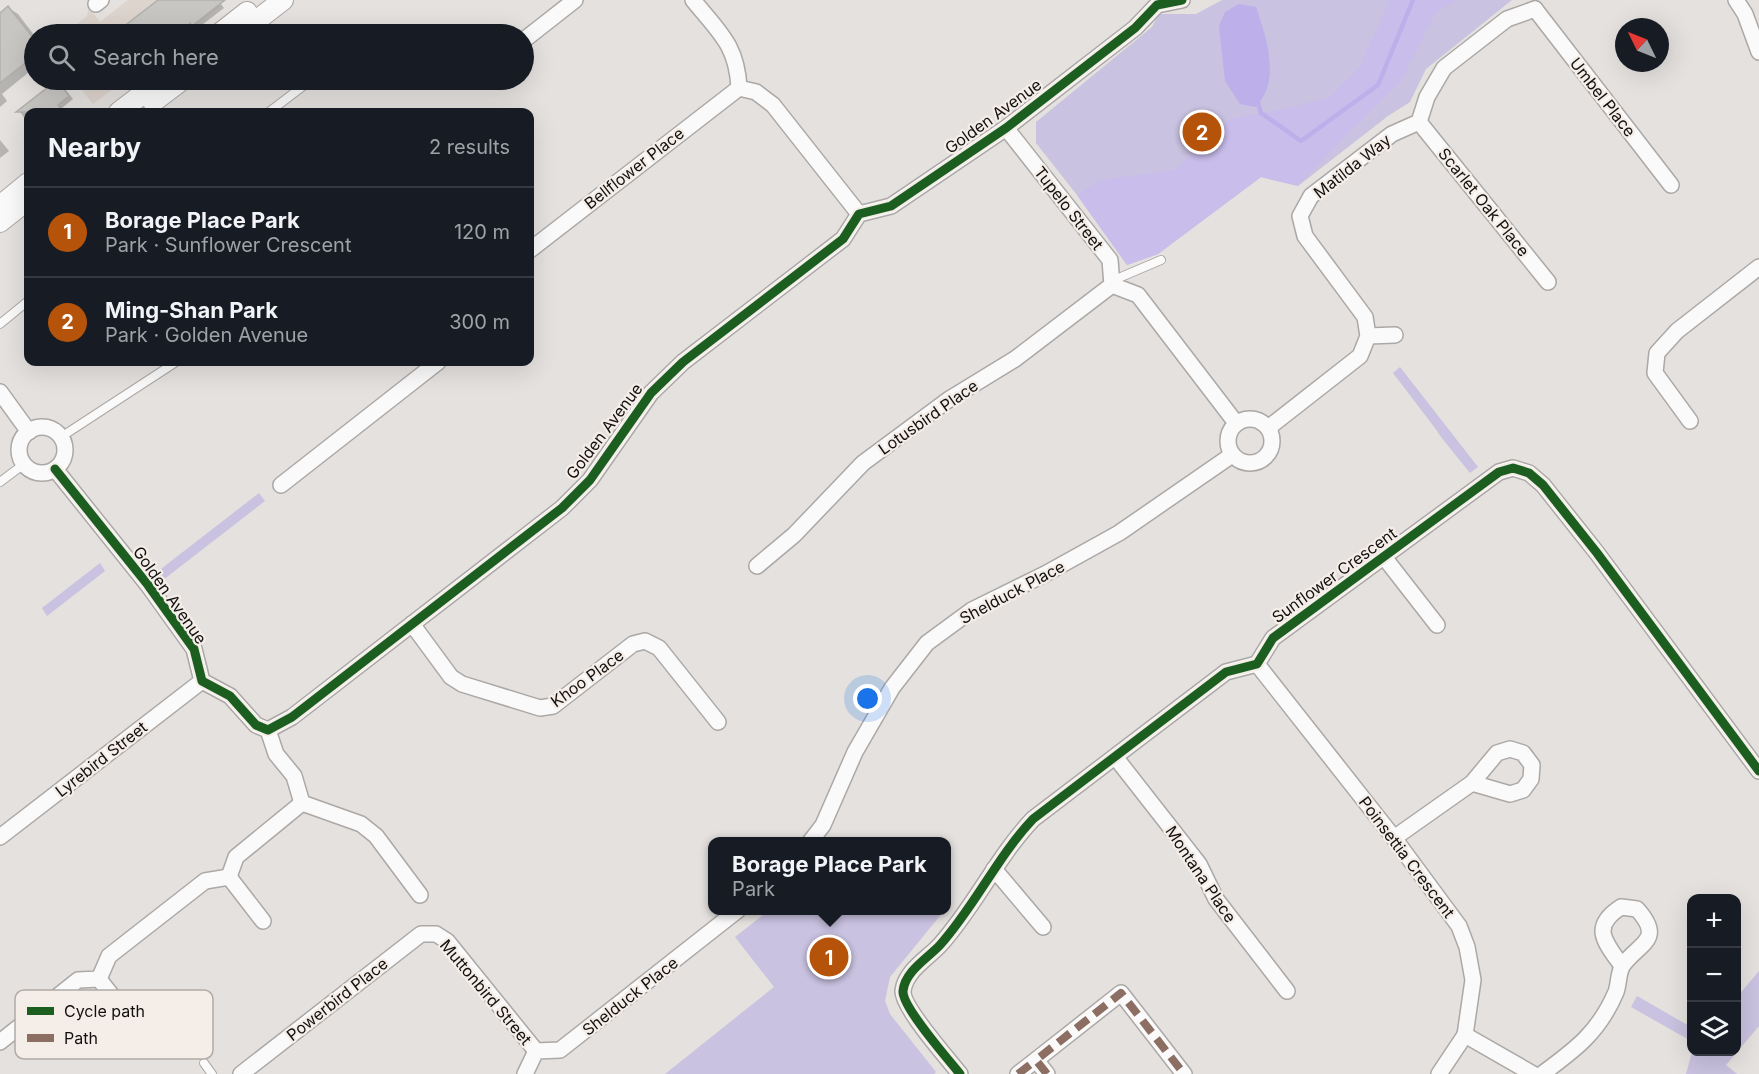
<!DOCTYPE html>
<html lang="en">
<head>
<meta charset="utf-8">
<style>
	body { margin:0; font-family:Inter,sans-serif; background:#242831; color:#f1f3f6 }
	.controls { position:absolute; right:18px; bottom:18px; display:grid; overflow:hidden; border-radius:12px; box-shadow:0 6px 24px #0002 }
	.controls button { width:54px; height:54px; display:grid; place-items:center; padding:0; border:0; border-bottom:2px solid #363941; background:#171b24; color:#f1f3f6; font:30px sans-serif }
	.compass { position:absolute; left:1615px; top:18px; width:54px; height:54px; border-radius:50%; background:#171b24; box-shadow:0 6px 24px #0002; rotate:313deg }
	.you { position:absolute; left:868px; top:699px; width:21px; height:21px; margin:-15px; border:4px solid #fff; border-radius:50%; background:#1a73e8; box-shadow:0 0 0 9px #1a73e833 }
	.badge { display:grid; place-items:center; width:39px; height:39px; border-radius:50%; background:#b45309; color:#fff; font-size:20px; font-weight:700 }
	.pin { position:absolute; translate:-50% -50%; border:3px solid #fff; box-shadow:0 2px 6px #0006 }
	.popup { position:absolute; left:708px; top:837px; width:243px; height:78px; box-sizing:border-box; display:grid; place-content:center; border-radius:12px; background:#171b24; filter:drop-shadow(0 2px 4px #0005); font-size:20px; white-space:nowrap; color:#9ea1a6 }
	.popup b { font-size:22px; color:#f1f3f6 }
	.popup::after { content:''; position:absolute; left:50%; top:100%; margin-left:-12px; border:12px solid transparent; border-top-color:#171b24 }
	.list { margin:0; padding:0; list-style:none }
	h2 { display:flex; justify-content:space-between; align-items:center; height:78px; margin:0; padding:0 24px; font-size:26px }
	h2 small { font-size:20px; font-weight:400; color:#9ea1a6 }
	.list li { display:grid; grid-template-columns:39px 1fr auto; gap:18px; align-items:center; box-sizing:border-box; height:90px; padding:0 24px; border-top:2px solid #363941 }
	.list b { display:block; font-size:22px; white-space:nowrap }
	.list p { margin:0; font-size:20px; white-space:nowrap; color:#9ea1a6 }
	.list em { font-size:20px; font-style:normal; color:#9ea1a6 }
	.icon { flex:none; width:33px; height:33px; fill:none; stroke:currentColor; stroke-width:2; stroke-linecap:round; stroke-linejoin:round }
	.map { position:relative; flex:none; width:1759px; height:1074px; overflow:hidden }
	.search { position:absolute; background:#171b24; box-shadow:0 6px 24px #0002; left:24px; top:24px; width:510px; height:66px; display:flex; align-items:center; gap:15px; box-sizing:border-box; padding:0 21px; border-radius:33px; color:#9ea1a6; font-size:22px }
	.panel { position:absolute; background:#171b24; box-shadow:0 6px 24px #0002; left:24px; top:108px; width:510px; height:258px; border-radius:12px }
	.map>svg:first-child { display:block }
</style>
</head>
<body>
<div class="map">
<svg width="1759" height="1074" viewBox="0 0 1759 1074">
	<rect width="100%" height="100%" fill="#e4e1de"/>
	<g fill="#ddd4cd">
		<polygon points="128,0 221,0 219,7 183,34 64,34 87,16 89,7 100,22"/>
		<polygon points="74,80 125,80 93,104"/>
	</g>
	<g fill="#c9c2e0">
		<polygon points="1222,0 1512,0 1426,69 1410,102 1388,116 1298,186 1261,177 1158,254 1127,265 1077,195 1036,143 1036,122 1152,27 1159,14 1196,14"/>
		<polygon points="1400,367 1478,467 1470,473 1441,437 1435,428 1393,373"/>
		<polygon points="259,493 265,501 163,580 157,572"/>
		<polygon points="100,563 105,571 47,616 42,608"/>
		<polygon points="939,910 943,912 890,977 885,1001 890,1014 936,1072 934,1074 665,1074 774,987 735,937 768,911"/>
		<polygon points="1759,971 1759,1026 1726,1065 1737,1074 1686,1074 1692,1052 1736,1052 1737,997"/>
		<polygon points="1637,996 1691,1027 1691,1041 1631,1007"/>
	</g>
	<polygon fill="#c9bdeb" points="1390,0 1457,0 1437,11 1400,82 1343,138 1298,186 1261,177 1158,254 1127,265 1077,195 1100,180 1175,170 1230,119 1280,110 1328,98 1359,68"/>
	<path fill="#bdafea" d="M1239 4 1256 7C1266 37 1282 82 1255 107L1240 104 1225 81 1219 26 1225 12Z"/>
	<g fill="#0003">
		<polygon points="161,0 218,0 224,8 198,28 195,26 184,34 104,34 112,28 119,33"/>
		<polygon points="8,8 18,14 34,35 34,68 2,94 7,101 0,107 0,15"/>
		<polygon points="57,82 62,85 73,99 62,108 65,112 28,112 28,123 20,112"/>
		<polygon points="0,140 9,151 0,158"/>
	</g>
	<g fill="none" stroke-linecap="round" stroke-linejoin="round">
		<polyline stroke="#bdafea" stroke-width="4.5" points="1257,100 1261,113 1301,141 1378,85 1413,0"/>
	</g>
	<g fill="#c8c6c3" stroke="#b2b0ae" stroke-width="1.5">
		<polygon points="158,0 225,0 192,26 190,23 176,34 114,34"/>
		<polygon points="8,6 34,39 34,56 0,83 0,13"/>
		<polygon points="57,80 69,96 58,105 64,112 16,112"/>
	</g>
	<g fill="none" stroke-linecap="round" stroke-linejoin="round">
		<g stroke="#aba8a6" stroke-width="10">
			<g id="service">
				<polyline points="269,112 311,80"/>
				<polyline points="1113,285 1121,277 1161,260"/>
				<polyline points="0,324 28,301"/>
				<polyline points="61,437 176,362"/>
				<polyline points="0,482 24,464"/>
				<polyline points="204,1063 212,1074"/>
			</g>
		</g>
		<g stroke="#aba8a6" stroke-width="18">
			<g id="minor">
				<path d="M693 0C719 32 737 45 739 88L756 92 773 105 859 214"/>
				<polyline points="1736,0 1745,14 1759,52"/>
				<polyline points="96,4 101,0"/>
				<polyline points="1535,9 1671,185"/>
				<polyline points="524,40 575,0"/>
				<polyline points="1419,122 1548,282"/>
				<polyline points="1006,128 1110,260 1112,285 1138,295 1236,423"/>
				<polyline points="530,250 739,88"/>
				<polyline points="1368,336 1395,335"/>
				<polyline points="0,392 29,432"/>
				<circle cx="1250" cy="441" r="22"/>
				<polyline points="1690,421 1655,373 1657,353 1677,331 1759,267"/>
				<circle cx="42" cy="450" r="23"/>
				<polyline points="1268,428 1360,356 1368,336 1365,317 1305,236 1300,216 1311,196 1392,134 1419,122 1427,97 1444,68 1507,19 1535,9"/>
				<polyline points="55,469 148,585 194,649 202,681 230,696 256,725 268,730 292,717 562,508 590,480 651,393 683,362 843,239 859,214 891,206 1006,128 1135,28 1157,5 1182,0"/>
				<polyline points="281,485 438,362"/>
				<polyline points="1384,557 1437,625"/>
				<polyline points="757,566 794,535 863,463 948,400 1015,359 1112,285"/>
				<polyline points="412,624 451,677 462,684 540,708 553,706 633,644 645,641 659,648 718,722"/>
				<polyline points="1257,664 1394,838 1459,926 1467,947 1473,980 1465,1035 1439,1074"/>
				<polyline points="268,730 276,754 294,776 302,803 361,824 376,836 420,895"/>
				<polyline points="1116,758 1199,864 1216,899 1287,991"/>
				<polyline points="0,837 202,681"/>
				<polyline points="1394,838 1472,783 1497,753 1510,749 1523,753 1532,765 1531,779 1523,790 1510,794 1472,783"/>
				<polyline points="810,842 823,825 855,752 892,688 927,643 972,610 1045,574 1119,533 1232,455"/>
				<polyline points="994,869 1043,927"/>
				<polyline points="229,877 263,921"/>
				<polyline points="99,979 134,1024"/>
				<polyline points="1465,1035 1533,1074"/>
				<polyline points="0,1042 78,980 99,979 109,956 205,881 229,877 236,857 302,803"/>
				<polyline points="241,1074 421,934 436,934 447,941 536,1051"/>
				<polyline points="525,1074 536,1051 560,1050 738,910"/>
				<path d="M960 1074C948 1059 902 1007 903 991 905 971 928 958 940 945 975 906 997 857 1033 819L1226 672 1257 664 1273 638 1499 472 1513 468 1529 473 1543 485 1597 553 1759 771"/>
				<polyline points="1018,1074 1036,1060"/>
				<polyline points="1047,1074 1036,1060 1121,993 1184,1074"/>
				<path d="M1542 1074C1576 1049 1599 1032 1616 992 1619 984 1618 972 1623 965 1639 943 1665 940 1637 909L1621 907C1590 927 1605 942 1622 966"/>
			</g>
		</g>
		<g stroke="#aba8a6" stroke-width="22">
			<g id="tertiary">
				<polyline points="219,34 247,12"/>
				<polyline points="239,34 283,0"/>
				<polyline points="153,102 182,80"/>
				<polyline points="119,112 161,80"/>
				<polyline points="0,206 28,183"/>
				<polyline points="0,222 24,203"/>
			</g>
		</g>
		<use href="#service" stroke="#fbfafa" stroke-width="8"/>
		<use href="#minor" stroke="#fbfafa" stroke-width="15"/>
		<use href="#tertiary" stroke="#fbfafa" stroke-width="20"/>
		<g stroke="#8d6e63" stroke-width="8" stroke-dasharray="15 8" stroke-linecap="butt">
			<polyline points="1018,1074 1036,1060"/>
			<polyline points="1047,1074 1036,1060 1121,993 1184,1074"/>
		</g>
		<g stroke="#f4ede8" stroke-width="13">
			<g id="cycleway">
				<polyline points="55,469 148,585 194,649 202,681 230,696 256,725 268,730 292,717 562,508 590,480 651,393 683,362 843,239 859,214 891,206 1006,128 1135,28 1157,5 1182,0"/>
				<path d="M960 1074C948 1059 902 1007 903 991 905 971 928 958 940 945 975 906 997 857 1033 819L1226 672 1257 664 1273 638 1499 472 1513 468 1529 473 1543 485 1597 553 1759 771"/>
			</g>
		</g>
		<use href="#cycleway" stroke="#1b5e20" stroke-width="9"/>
	</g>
	<g text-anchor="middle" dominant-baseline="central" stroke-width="4.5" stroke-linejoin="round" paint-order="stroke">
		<g font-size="16" fill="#12100e" stroke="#f4ede8">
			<text transform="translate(1603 97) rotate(52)">Umbel Place</text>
			<text transform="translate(993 116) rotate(-36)">Golden Avenue</text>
			<text transform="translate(1352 166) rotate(-38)">Matilda Way</text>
			<text transform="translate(634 168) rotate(-38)">Bellflower Place</text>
			<text transform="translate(1484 202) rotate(51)">Scarlet Oak Place</text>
			<text transform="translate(1069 208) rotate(52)">Tupelo Street</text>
			<text transform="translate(928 417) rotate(-35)">Lotusbird Place</text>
			<text transform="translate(604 431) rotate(-53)">Golden Avenue</text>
			<text transform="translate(1334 575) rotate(-36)">Sunflower Crescent</text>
			<text transform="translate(1012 592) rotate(-28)">Shelduck Place</text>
			<text transform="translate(170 595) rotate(55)">Golden Avenue</text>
			<text transform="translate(587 678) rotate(-36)">Khoo Place</text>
			<text transform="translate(101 759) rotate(-38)">Lyrebird Street</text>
			<text transform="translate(1407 857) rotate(53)">Poinsettia Crescent</text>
			<text transform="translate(1201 874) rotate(56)">Montana Place</text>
			<text transform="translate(486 992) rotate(50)">Muttonbird Street</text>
			<text transform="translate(630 996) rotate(-38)">Shelduck Place</text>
			<text transform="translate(337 999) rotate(-38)">Powerbird Place</text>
		</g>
	</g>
	<rect x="15" y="990" width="198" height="69" rx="9" fill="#f4ede8" stroke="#b0aba7" stroke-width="1.5"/>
	<rect x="27" y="1007" width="27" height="8" fill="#1b5e20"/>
	<rect x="27" y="1034" width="27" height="8" fill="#8d6e63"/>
	<g font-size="16" fill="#12100e">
		<text x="64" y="1017">Cycle path</text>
		<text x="64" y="1044">Path</text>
	</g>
</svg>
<div class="controls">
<button>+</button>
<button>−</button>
<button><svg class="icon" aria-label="layers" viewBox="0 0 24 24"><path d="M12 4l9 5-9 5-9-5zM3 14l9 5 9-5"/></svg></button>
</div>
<svg class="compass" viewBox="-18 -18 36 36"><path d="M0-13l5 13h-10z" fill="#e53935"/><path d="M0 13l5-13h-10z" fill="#9ea1a6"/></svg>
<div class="you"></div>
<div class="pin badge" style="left:829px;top:957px">1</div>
<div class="popup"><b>Borage Place Park</b>Park</div>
<div class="pin badge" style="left:1202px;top:132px">2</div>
<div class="search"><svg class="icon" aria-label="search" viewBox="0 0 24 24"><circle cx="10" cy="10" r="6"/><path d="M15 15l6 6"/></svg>Search here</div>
<section class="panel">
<h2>Nearby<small>2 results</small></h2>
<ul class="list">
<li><span class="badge">1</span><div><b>Borage Place Park</b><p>Park · Sunflower Crescent</p></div><em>120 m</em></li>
<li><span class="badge">2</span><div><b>Ming-Shan Park</b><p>Park · Golden Avenue</p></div><em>300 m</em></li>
</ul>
</section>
</div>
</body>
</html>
